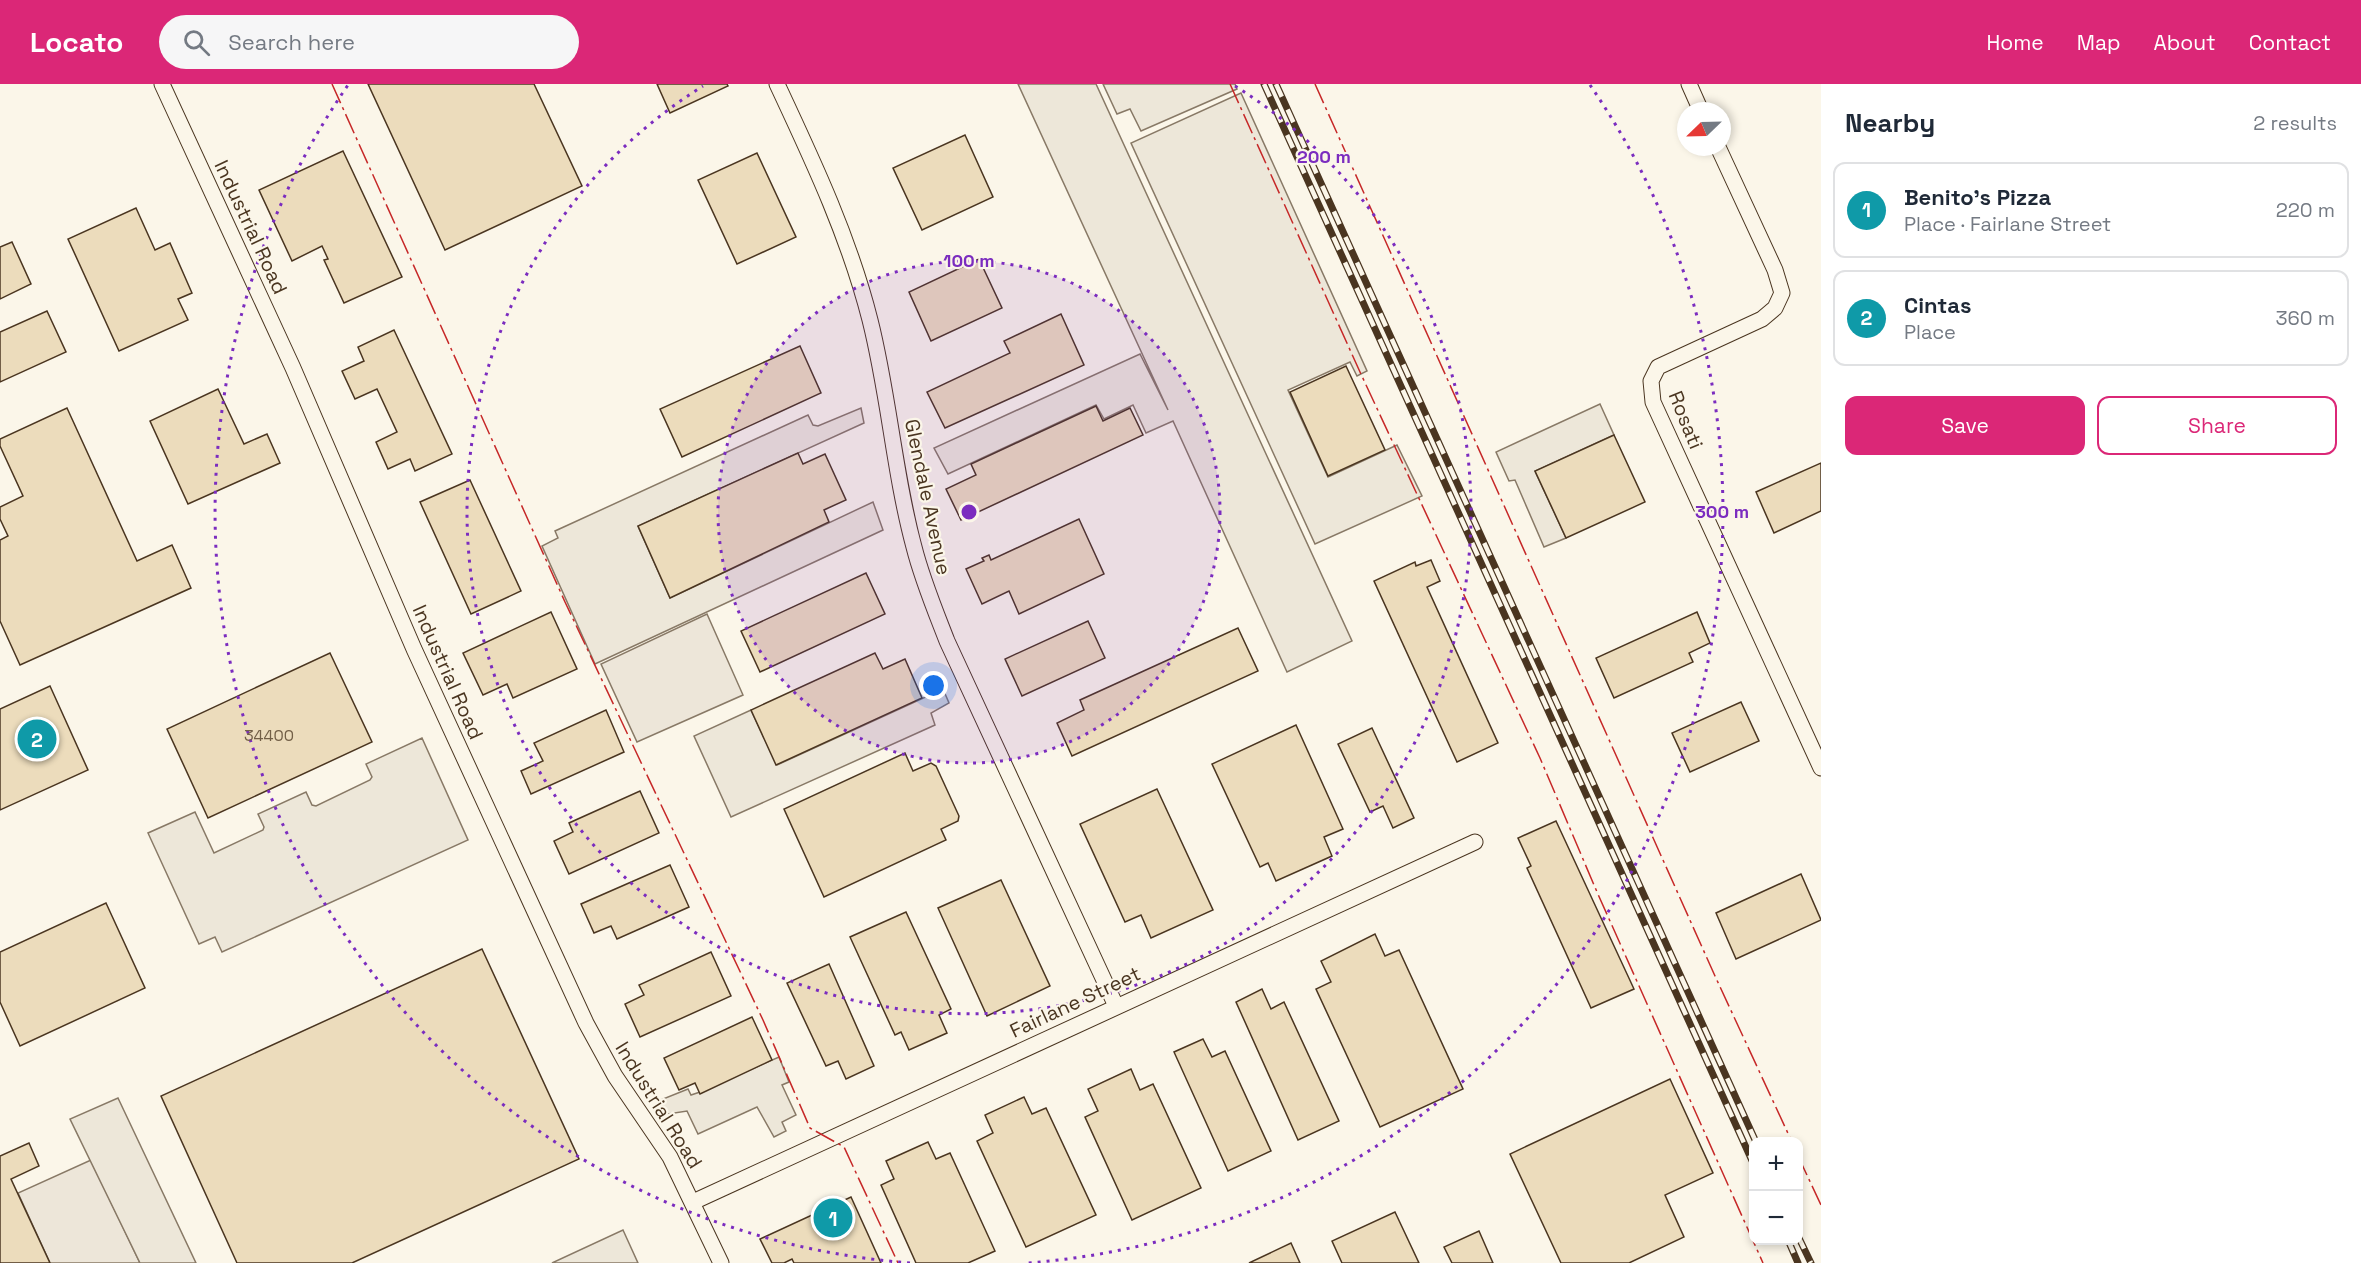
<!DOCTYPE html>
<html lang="en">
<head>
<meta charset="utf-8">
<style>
	body { margin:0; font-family:"Space Grotesk",sans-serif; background:#f6f6f7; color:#1f2937 }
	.controls { position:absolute; right:18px; bottom:18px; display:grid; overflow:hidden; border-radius:12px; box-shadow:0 3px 9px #0003 }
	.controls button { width:54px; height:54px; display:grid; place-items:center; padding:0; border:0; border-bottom:2px solid #e0e1e3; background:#fff; color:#1f2937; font:30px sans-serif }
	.compass { position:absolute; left:1677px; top:18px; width:54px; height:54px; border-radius:50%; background:#fff; box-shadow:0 3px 9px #0003; rotate:247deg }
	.you { position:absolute; left:934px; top:602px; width:21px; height:21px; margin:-15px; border:4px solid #fff; border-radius:50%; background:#1a73e8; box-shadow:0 0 0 9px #1a73e833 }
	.badge { display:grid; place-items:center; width:39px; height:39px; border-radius:50%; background:#db2777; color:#fff; font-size:20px; font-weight:700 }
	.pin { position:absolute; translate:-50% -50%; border:3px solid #fff; box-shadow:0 2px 6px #0006 }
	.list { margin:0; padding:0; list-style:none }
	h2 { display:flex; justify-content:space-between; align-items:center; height:78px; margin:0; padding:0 24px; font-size:26px }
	h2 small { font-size:20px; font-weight:400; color:#747a83 }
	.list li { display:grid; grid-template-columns:39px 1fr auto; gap:18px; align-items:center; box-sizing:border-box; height:96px; margin:0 12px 12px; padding:0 12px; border:2px solid #e0e1e3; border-radius:12px }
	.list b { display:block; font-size:22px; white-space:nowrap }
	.list p { margin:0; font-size:20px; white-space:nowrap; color:#747a83 }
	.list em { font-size:20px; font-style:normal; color:#747a83 }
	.actions { display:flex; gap:12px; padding:18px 24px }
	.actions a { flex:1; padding:14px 0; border:2px solid #db2777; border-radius:12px; text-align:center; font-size:21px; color:#db2777 }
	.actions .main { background:#db2777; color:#fff }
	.icon { flex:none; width:33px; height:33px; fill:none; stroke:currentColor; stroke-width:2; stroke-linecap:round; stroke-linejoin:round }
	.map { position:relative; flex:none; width:1821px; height:1179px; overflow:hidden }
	header { display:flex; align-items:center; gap:36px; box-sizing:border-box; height:84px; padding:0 30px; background:#db2777; color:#fff }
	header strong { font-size:28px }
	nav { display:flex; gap:33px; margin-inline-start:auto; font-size:21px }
	.search { width:420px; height:54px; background:#f6f6f7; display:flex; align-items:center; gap:15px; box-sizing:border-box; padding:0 21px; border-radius:33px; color:#747a83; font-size:22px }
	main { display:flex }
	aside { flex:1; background:#fff }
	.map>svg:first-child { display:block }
</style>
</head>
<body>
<header>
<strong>Locato</strong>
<div class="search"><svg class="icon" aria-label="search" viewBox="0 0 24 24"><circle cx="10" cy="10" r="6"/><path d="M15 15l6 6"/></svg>Search here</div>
<nav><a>Home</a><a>Map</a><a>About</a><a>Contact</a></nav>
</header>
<main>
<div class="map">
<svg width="1821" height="1179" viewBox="0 0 1821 1179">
	<rect width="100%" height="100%" fill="#fbf6e9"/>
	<g fill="#ede6d9" stroke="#887966" stroke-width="1.5">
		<polygon points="707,530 743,611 637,658 601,580"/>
		<polygon points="91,1076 140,1179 50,1179 18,1109"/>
	</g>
	<g fill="#ede7d9" stroke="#887966" stroke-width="1.5">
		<polygon points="1018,0 1096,0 1352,557 1287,588 1173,337 1146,349 1133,321 1104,335 1096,321 948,390 934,364 1140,270 1168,326"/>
		<polygon points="1103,0 1235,0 1237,5 1141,47 1130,25 1117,30"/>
		<polygon points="1241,9 1367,287 1357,292 1350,278 1288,306 1328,393 1397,361 1422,412 1315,460 1131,59"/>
		<polygon points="1600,320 1614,351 1535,387 1566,454 1544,463 1515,396 1509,397 1496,368"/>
		<polygon points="861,324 864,339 638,442 670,514 873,418 883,446 595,580 542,462 558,454 555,447 808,331 813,341 818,342"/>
		<polygon points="943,605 949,619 931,629 935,641 731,733 694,652 751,626 777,681"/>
		<polygon points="422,654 468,756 222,868 215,853 199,860 148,749 195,728 214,769 263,746 264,743 258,730 306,708 312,721 316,722 370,696 372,693 366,680"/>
		<polygon points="779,973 789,998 782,1001 796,1031 782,1038 786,1047 774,1053 757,1023 698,1050 687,1027 668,1030 658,1017 688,1005 691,1011 700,1008"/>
		<polygon points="118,1014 196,1179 140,1179 70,1035"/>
		<polygon points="623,1146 638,1179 552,1179"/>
	</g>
	<g fill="#ecdcbc" stroke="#4a3520" stroke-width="1.5">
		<polygon points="368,0 534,0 582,102 445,166"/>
		<polygon points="657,0 727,0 728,2 670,29"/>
		<polygon points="965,51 993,113 922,146 893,84"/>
		<polygon points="343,67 402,193 344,219 324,176 328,175 322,162 292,177 259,106"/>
		<polygon points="757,69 796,153 737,180 698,96"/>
		<polygon points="136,124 155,166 170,159 192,209 178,215 188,236 119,267 68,155"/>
		<polygon points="12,158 31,200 0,215 0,163"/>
		<polygon points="979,175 1002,224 931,257 909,208"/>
		<polygon points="47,227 66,268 0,298 0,248"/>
		<polygon points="1061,230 1084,281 945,344 927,308 1010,269 1004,257"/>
		<polygon points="394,246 452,370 415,387 410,375 388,385 376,358 397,348 377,305 355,315 342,287 364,277 358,263"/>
		<polygon points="800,262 821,309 682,373 660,325"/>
		<polygon points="1346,282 1385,366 1328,392 1290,308"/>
		<polygon points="218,305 244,360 267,350 280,379 188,420 150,337"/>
		<polygon points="1096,322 1103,337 1130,324 1143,351 961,436 946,405 976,391 971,380"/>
		<polygon points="67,324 137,477 172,461 191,504 20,581 0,537 0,456 8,452 0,435 0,423 23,412 0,362 0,355"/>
		<polygon points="1614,351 1645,418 1566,454 1535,387"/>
		<polygon points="798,369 803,380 825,370 846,416 824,426 829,438 670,514 638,442"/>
		<polygon points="1821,379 1821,427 1774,449 1756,408"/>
		<polygon points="470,396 521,507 471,530 420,418"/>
		<polygon points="1079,435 1104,490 1019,530 1009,507 982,520 966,485 984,477 982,474 989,471 991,476"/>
		<polygon points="1431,476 1440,497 1427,503 1498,659 1457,678 1374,497 1415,478 1416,482"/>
		<polygon points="866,489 885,530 760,588 741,547"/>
		<polygon points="551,528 577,585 513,614 507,600 483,611 463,569"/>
		<polygon points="1697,528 1710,559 1689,569 1693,578 1614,614 1596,574"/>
		<polygon points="1088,537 1105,574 1022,612 1005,575"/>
		<polygon points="1238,544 1258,587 1072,672 1057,639 1084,626 1080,616"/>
		<polygon points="330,569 372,658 208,734 167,645"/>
		<polygon points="875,569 883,585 905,575 922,614 776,681 751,626"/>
		<polygon points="50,602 88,686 0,726 0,625"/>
		<polygon points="1741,618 1759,657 1690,688 1672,649"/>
		<polygon points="606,626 624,668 531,710 521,687 543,677 534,659"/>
		<polygon points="1296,641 1343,745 1324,753 1332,772 1276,797 1268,779 1260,783 1212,680"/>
		<polygon points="1372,644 1414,734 1393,744 1383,722 1370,728 1338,660"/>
		<polygon points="905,669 913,687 931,679 936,682 959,732 958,737 941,745 946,756 824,813 784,725"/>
		<polygon points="1157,705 1213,826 1151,854 1141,831 1125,838 1080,740"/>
		<polygon points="640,707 659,749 569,790 554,757 573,748 569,739"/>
		<polygon points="1556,737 1634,905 1591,924 1527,784 1531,782 1518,754"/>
		<polygon points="670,781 689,823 617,855 611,842 594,849 581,820"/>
		<polygon points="1801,790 1821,836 1736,875 1716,829"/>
		<polygon points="1001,796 1050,902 987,932 938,824"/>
		<polygon points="106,819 145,904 20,962 0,918 0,868"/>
		<polygon points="906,828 951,925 939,931 947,949 909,966 901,948 895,951 850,853"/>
		<polygon points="1375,850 1385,872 1399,866 1463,1005 1380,1043 1316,905 1331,898 1321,877"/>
		<polygon points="482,865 579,1075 352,1179 237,1179 161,1012"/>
		<polygon points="711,868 731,912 640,953 625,920 644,911 639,901"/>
		<polygon points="829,880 874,982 846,995 838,977 826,982 787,899"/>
		<polygon points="1262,905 1271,925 1284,918 1339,1037 1298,1056 1236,918"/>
		<polygon points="752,933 772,976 700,1010 695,999 679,1006 664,974"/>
		<polygon points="1203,955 1212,973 1225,967 1271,1067 1228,1087 1174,968"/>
		<polygon points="1131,985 1140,1006 1153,1000 1201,1104 1132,1136 1085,1033 1098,1027 1088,1005"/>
		<polygon points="1670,995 1713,1089 1665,1111 1684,1153 1629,1179 1561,1179 1510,1070"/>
		<polygon points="1024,1013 1032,1030 1046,1024 1096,1131 1026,1163 977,1057 993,1049 985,1031"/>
		<polygon points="928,1058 936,1075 950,1069 995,1167 968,1179 916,1179 881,1101 894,1095 886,1077"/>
		<polygon points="29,1059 39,1082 11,1095 50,1179 0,1179 0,1072"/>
		<polygon points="851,1113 881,1179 794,1179 792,1175 784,1179 772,1179 760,1155"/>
		<polygon points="1395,1128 1419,1179 1342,1179 1332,1157"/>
		<polygon points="1479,1147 1493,1179 1452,1179 1444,1163"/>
		<polygon points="1291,1159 1300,1179 1249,1179"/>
	</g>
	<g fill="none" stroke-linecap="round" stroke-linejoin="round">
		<g stroke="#4a3520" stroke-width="17">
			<g id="street">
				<polyline points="162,0 293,284 414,565 586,939 615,992 670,1073 721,1179"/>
				<path d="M777 0C813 77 849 153 870 236 889 311 894 389 914 463 922 495 935 526 947 557L1116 922"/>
				<polyline points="1689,0 1701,27"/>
				<polyline points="1718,63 1775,186 1782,209 1775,224 1762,235 1658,283 1651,297 1653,318 1821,684"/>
				<polyline points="693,1118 1475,758"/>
			</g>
		</g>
		<use href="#street" stroke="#fbf6e9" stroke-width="15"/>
		<g stroke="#4a3520" stroke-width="7">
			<g id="rail">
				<polyline points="1264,0 1754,1081"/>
				<polyline points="1276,0 1756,1058"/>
				<polyline points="1798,1152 1811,1179"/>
				<polyline points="1788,1156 1798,1179"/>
			</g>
		</g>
		<use href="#rail" stroke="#fbf6e9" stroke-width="4.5" stroke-dasharray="14" stroke-linecap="butt"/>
		<g stroke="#c62828" stroke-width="1.5" stroke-dasharray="21 4.5 3 4.5" stroke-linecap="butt">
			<polyline points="332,0 565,518 763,936 810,1044 844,1063 898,1179"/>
			<polyline points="1230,0 1360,288 1540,674 1597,808 1763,1179"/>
			<polyline points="1315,0 1715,892 1792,1058"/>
			<polyline points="1798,1072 1821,1121"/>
		</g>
	</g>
	<circle cx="969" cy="428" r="251" fill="#7b2cbf" fill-opacity=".12"/>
	<g fill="none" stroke="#7b2cbf" stroke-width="3" stroke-dasharray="3 6">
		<circle cx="969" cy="428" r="251"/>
		<path d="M1235 2A502 502 0 1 1 703 2"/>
		<path d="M910 1179A753 753 0 0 1 348 1M1590 1A753 753 0 0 1 1028 1179"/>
	</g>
	<g text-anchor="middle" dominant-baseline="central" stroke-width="4.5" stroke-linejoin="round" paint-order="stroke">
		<g font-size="16" fill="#725f47">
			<text x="269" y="651">34400</text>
		</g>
		<g font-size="20" fill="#4a3520" stroke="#fbf6e9">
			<text transform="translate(251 143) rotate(65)">Industrial Road</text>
			<text transform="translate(1686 336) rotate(68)">Rosati</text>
			<text transform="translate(928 413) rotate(78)">Glendale Avenue</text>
			<text transform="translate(448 588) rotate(66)">Industrial Road</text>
			<text transform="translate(1075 918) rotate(-25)">Fairlane Street</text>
			<text transform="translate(659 1021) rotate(58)">Industrial Road</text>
		</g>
	</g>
	<circle cx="969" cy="428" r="9" fill="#7b2cbf" stroke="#fbf6e9" stroke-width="3"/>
	<g font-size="18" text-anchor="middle" font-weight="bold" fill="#7b2cbf" stroke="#fbf6e9" stroke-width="4.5" stroke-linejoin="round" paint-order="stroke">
		<text x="1324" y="79">200 m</text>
		<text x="969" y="183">100 m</text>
		<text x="1722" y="434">300 m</text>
	</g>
</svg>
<div class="controls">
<button>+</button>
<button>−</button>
</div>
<svg class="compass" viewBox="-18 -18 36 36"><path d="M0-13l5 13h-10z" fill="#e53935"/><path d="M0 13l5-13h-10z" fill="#747a83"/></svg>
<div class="you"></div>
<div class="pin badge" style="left:833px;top:1134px;background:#0f9aa8">1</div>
<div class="pin badge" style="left:37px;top:655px;background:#0f9aa8">2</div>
</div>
<aside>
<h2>Nearby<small>2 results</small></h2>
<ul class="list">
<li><span class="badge" style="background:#0f9aa8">1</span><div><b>Benito's Pizza</b><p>Place · Fairlane Street</p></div><em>220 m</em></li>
<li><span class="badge" style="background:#0f9aa8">2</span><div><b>Cintas</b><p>Place</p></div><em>360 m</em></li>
</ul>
<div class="actions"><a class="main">Save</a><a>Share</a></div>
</aside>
</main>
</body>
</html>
